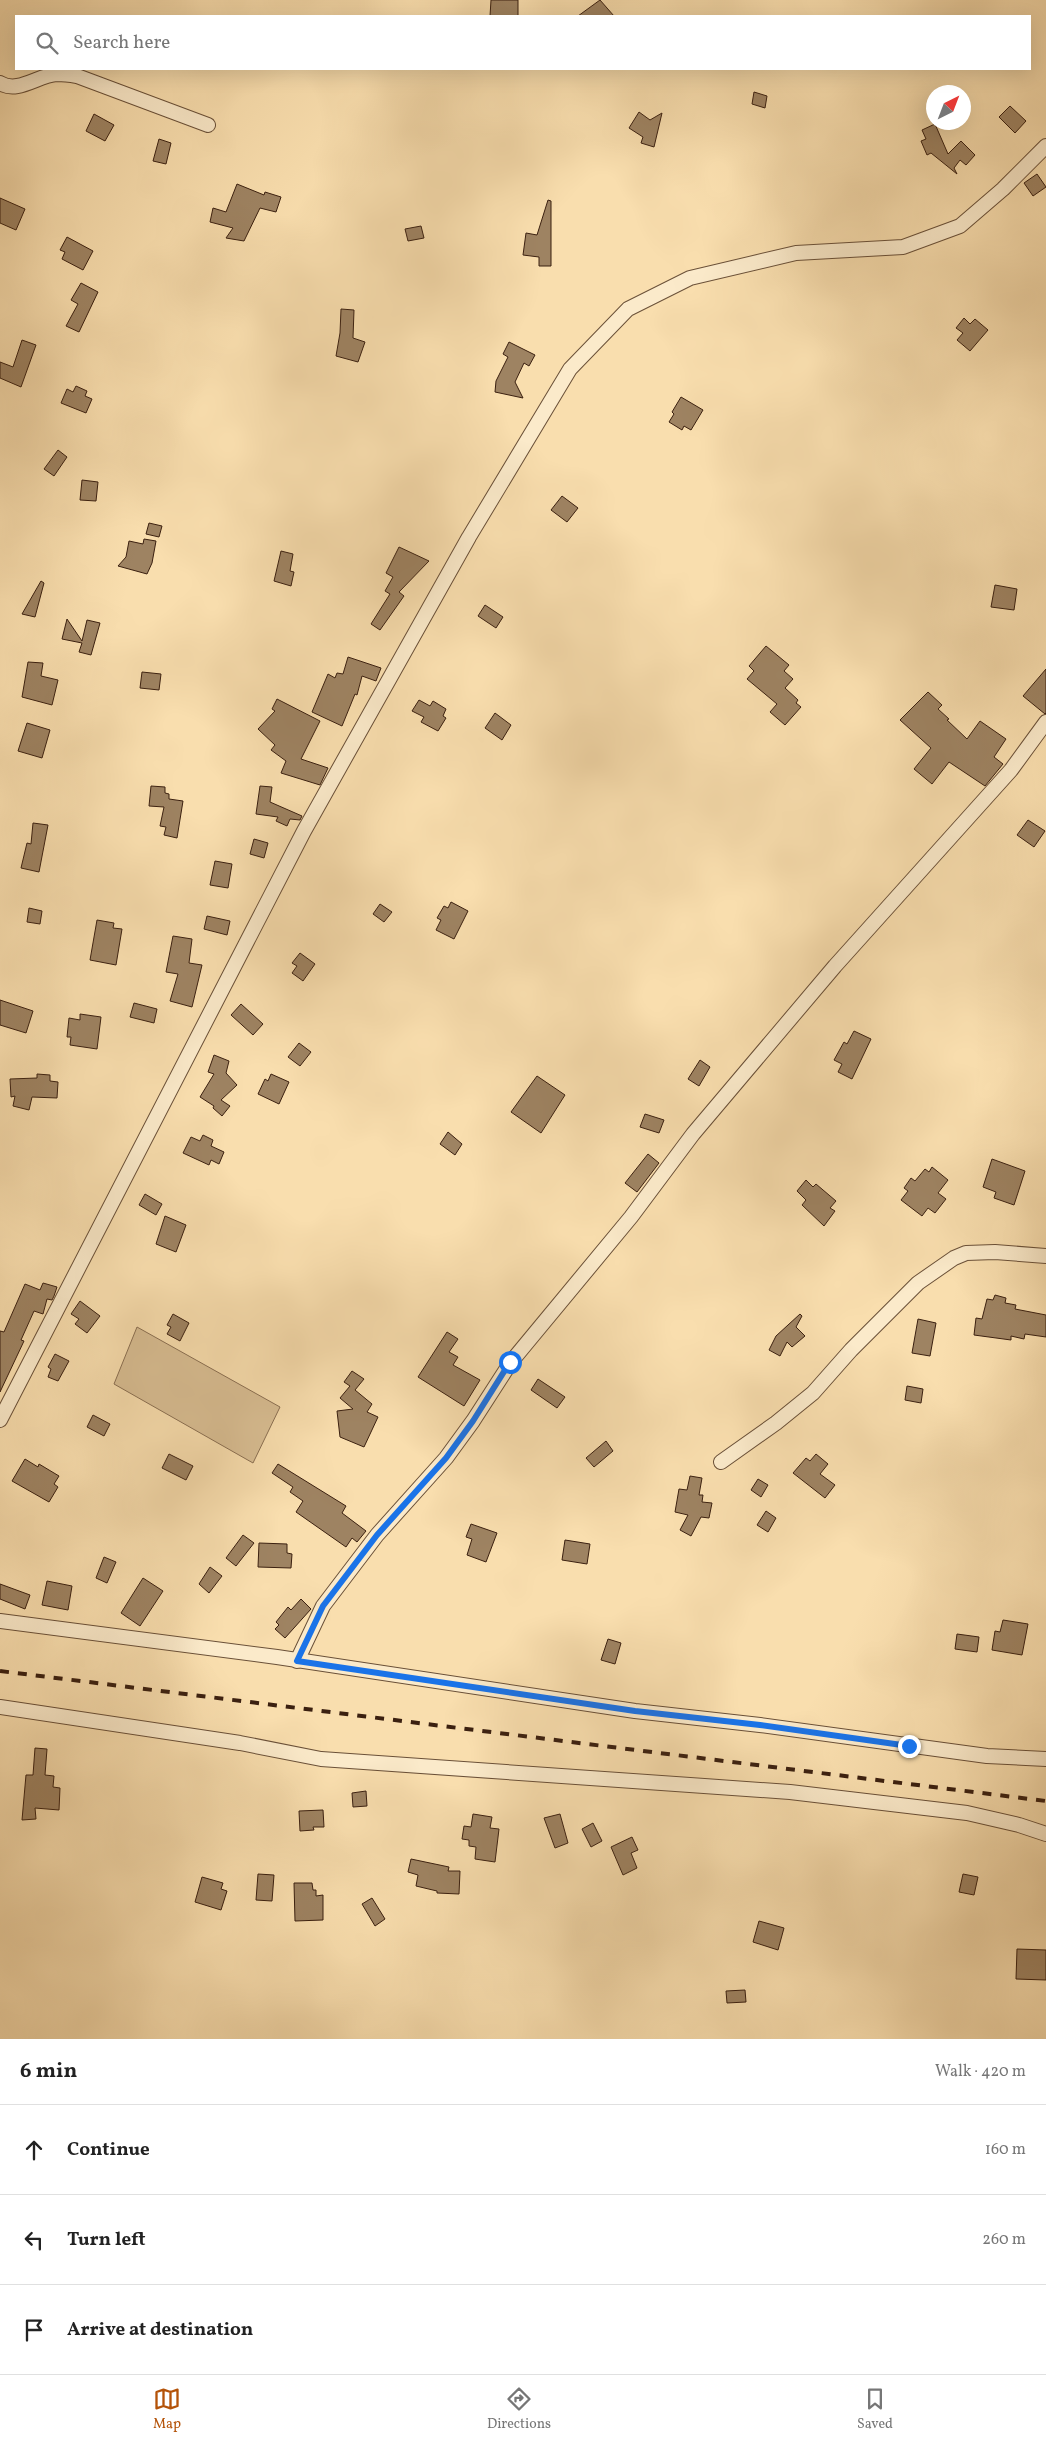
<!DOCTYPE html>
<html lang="en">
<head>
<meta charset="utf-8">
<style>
	body { margin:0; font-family:Vollkorn,serif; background:#f6f6f6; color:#222 }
	.compass { position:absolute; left:926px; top:85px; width:45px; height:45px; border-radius:50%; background:#fff; box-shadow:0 5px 20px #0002; rotate:42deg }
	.stop { position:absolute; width:15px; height:15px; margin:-11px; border:4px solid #1a73e8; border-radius:50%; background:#fff }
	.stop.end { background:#1a73e8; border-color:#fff; box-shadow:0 1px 5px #0008 }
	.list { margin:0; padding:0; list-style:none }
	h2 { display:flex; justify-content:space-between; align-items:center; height:65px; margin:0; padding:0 20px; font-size:21px }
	h2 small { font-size:16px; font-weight:400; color:#767676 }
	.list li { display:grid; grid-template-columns:32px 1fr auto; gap:15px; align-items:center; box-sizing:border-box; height:90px; padding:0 20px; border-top:1px solid #e0e0e0 }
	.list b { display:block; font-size:19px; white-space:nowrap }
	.list em { font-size:16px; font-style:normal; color:#767676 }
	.icon { flex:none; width:28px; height:28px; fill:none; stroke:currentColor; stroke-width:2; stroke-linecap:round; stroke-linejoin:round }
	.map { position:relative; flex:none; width:1046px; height:2039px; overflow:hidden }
	.search { position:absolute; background:#fff; box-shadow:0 5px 20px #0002; left:15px; right:15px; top:15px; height:55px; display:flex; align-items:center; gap:12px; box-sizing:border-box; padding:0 18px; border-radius:0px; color:#767676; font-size:19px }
	.sheet { height:335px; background:#fff }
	nav { display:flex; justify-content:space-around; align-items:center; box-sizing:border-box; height:70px; border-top:1px solid #e0e0e0; background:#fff; font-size:14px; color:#767676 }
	nav a { display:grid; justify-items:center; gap:2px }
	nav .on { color:#b45309 }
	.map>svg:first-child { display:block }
</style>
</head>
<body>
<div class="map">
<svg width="1046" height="2039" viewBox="0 0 1046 2039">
	<rect width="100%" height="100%" fill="#f9deae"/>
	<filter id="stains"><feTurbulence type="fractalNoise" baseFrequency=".004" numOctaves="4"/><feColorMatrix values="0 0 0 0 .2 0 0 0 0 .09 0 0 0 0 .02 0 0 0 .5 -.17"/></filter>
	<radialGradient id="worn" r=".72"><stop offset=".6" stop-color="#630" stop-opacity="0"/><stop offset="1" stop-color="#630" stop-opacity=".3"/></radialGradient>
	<polygon fill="#d9be93" stroke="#8a6f52" points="137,1327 280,1407 253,1463 114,1384"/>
	<g fill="#9e8362" stroke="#3b2010">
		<polygon points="491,0 518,0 518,16 490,16"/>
		<polygon points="600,0 614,16 578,16"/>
		<polygon points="754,92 767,96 765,108 752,104"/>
		<polygon points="1010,106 1026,121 1015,133 999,117"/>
		<polygon points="639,112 650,120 662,113 654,147 641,143 643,137 629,128"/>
		<polygon points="94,114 114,125 105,141 86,131"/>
		<polygon points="935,124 948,154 961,141 975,155 966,165 960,160 954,168 957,174 931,153 927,155 921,141 926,139 922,130"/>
		<polygon points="159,139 171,143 166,164 153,161"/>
		<polygon points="1037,174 1046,187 1033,196 1024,183"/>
		<polygon points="237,184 264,195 265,192 281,197 276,212 260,208 244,241 226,238 233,228 210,222 213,208 226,212"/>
		<polygon points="0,198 25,209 16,230 0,223"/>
		<polygon points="548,200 551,201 551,266 539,266 539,257 523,255 526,233 537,235"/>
		<polygon points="421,226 424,238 408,241 405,229"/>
		<polygon points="67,237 93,251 83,270 62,259 65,252 60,250"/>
		<polygon points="81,283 98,292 79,332 66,326 78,304 71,300"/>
		<polygon points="341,309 354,310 353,338 365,342 358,362 336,356 340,333"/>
		<polygon points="964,318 970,324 975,319 988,330 970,351 957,340 963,333 956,328"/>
		<polygon points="22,340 36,345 21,387 0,378 0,362 13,367"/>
		<polygon points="509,342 535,355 529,366 524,363 515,382 523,398 495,392 496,381 508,357 503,354"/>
		<polygon points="76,386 87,391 85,396 92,399 86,413 61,403 67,389 73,392"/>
		<polygon points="681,397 703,410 691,430 684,426 682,430 669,422 674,414 672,412"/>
		<polygon points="58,450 67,457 54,476 44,469"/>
		<polygon points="82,480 98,482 96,501 80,500"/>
		<polygon points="562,496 578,508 567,522 551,510"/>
		<polygon points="149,523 162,526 159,537 146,534"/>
		<polygon points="144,539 156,541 152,563 147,574 118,566 126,557 129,541 143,544"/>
		<polygon points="399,547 429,561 399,592 404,596 380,630 371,624 390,594 385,591 393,577 386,573"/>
		<polygon points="281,551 293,554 290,571 294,572 291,586 274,581"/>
		<polygon points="41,581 44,583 35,617 22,614"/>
		<polygon points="995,585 1017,589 1014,610 991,607"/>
		<polygon points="485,605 503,617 496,628 478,616"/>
		<polygon points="67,619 82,641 87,620 100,623 91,655 79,652 82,643 62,639"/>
		<polygon points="766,646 789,665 784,671 793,679 785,688 798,700 796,703 801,707 785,725 770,712 777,704 747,679 754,671 749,666"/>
		<polygon points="348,657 381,668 376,681 362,676 357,695 355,694 342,726 312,712 328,674 335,678 337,673 343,674"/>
		<polygon points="28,662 43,663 41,676 58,680 52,705 22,697"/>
		<polygon points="1046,669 1046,713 1045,714 1023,696"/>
		<polygon points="142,672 161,674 159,690 140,688"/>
		<polygon points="928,692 942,705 938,709 949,719 947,720 967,739 980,721 1006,739 994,757 1003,764 985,786 949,762 932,784 914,769 931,748 900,720"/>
		<polygon points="277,699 320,721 301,759 328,768 320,785 281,773 286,761 271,750 275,745 258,729 275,711 272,709"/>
		<polygon points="419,700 430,706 433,701 446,709 443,716 446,718 438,731 421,722 424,717 412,711"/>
		<polygon points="495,713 511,725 502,740 485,728"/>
		<polygon points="27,723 50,730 42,758 18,751"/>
		<polygon points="151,786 165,787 165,793 169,794 169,799 183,801 177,838 164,835 166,827 160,826 164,807 149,806"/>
		<polygon points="260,786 272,787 270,802 302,816 300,820 290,819 287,826 276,821 278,817 256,814"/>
		<polygon points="1028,820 1045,831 1034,847 1017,835"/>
		<polygon points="33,823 48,825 39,872 21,868 27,843 31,844"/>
		<polygon points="254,839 268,843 264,858 250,854"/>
		<polygon points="215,861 232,864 228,888 210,885"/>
		<polygon points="451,902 468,911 454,939 436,930 441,920 437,918 444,906 448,908"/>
		<polygon points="380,904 392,912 384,922 373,914"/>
		<polygon points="29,908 42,911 40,924 27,922"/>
		<polygon points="207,916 230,921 227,935 204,929"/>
		<polygon points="97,920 114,923 113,928 122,929 116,965 90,960"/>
		<polygon points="173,936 192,939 189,963 202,965 192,1007 170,1001 178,974 166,972"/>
		<polygon points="300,953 315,964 303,981 292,973 297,966 292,963"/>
		<polygon points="0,1000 33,1011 26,1033 0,1025"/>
		<polygon points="134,1003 157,1009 154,1023 130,1017"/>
		<polygon points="241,1004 263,1024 253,1035 231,1015"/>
		<polygon points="80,1014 101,1017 97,1049 70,1045 71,1037 67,1037 69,1018 80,1020"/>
		<polygon points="854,1031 871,1039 852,1079 838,1072 842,1064 834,1060 844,1042 847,1044"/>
		<polygon points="299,1043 311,1052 300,1066 288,1057"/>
		<polygon points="214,1055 229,1061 226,1073 237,1085 221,1100 230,1106 222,1116 213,1108 214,1106 200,1097 214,1074 208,1072"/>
		<polygon points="700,1060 710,1067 699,1086 688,1079"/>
		<polygon points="37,1074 50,1075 50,1081 58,1082 57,1098 32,1097 29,1110 13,1106 15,1096 11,1097 10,1079 37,1078"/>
		<polygon points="271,1074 289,1082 279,1104 258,1094 265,1079 268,1081"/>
		<polygon points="537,1076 565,1095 541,1133 511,1112"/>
		<polygon points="645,1114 664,1120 659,1133 640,1127"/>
		<polygon points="448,1132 462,1144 455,1155 440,1144"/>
		<polygon points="203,1135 213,1140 211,1146 224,1152 219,1164 211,1160 209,1165 183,1153 191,1137 200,1141"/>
		<polygon points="648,1154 659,1163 637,1192 625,1183"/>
		<polygon points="992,1159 1025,1171 1014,1205 994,1198 996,1192 983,1187"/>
		<polygon points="932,1167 948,1180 938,1193 946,1199 935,1213 928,1208 922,1216 901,1200 908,1191 904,1188 911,1178 915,1181 925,1169 929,1172"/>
		<polygon points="806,1180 813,1187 816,1184 836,1201 830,1208 835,1211 824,1226 802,1205 806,1200 797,1191"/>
		<polygon points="145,1194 162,1204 156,1215 139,1205"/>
		<polygon points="165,1216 186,1225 176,1252 156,1244"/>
		<polygon points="43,1283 57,1287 54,1296 52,1300 47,1299 43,1314 34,1311 21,1340 24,1341 0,1392 0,1331 4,1332 25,1284 40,1290"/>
		<polygon points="995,1295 1006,1298 1005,1303 1016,1305 1015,1309 1046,1315 1046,1337 1025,1334 1024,1339 1011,1336 1011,1340 974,1335 976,1318 982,1319 987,1299 993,1300"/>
		<polygon points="80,1301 100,1316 87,1333 75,1324 79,1319 71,1314"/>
		<polygon points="173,1314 189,1323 180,1341 167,1334 171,1327 167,1325"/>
		<polygon points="800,1314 802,1316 796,1327 805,1336 792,1347 787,1342 780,1356 769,1350 776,1336"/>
		<polygon points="918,1319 936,1323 930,1356 912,1353"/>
		<polygon points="447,1332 458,1339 449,1352 458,1357 453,1365 480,1380 464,1406 418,1377"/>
		<polygon points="55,1354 69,1361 58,1381 48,1377 51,1369 48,1367"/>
		<polygon points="352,1371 364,1379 355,1390 372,1404 367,1412 378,1417 364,1447 340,1437 337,1411 353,1409 340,1398 350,1386 344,1382"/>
		<polygon points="538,1379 565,1397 557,1408 531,1390"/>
		<polygon points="907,1386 923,1389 921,1403 905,1400"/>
		<polygon points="93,1415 110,1424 104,1436 87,1427"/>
		<polygon points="606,1441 613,1451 594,1467 586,1458"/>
		<polygon points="169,1454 193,1466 186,1480 162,1468"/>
		<polygon points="816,1454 828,1464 820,1474 835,1485 825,1498 793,1473 806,1458 810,1461"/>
		<polygon points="25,1459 38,1467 39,1464 59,1476 54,1484 58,1487 49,1502 12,1481"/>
		<polygon points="278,1464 346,1506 342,1513 366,1531 357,1542 352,1538 346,1547 296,1512 303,1501 290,1492 293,1487 272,1473"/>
		<polygon points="690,1476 702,1478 699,1495 703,1495 702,1502 712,1503 709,1518 701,1517 691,1536 680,1530 688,1515 675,1512 679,1489 687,1490"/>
		<polygon points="758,1479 768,1485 761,1497 751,1490"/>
		<polygon points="766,1511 776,1518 768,1532 757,1525"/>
		<polygon points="471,1524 497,1533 486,1562 467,1555 472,1539 466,1537"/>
		<polygon points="243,1535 254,1543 236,1566 226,1558"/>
		<polygon points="565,1540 590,1544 587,1564 562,1560"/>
		<polygon points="259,1543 287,1544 287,1553 292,1554 291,1568 258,1567"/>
		<polygon points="104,1557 116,1562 107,1583 96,1578"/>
		<polygon points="210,1567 222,1576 209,1593 199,1584"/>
		<polygon points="143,1578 163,1591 140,1626 121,1613"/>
		<polygon points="47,1581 72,1586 68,1610 42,1605"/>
		<polygon points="0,1584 30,1595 25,1609 0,1599"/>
		<polygon points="301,1599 311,1609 285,1638 275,1629 279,1625 276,1622 288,1607 291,1610"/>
		<polygon points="1003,1620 1028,1624 1022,1655 992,1650 995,1631 1000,1632"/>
		<polygon points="957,1634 979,1637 977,1652 955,1649"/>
		<polygon points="608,1639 621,1643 615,1664 601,1660"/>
		<polygon points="35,1748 47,1749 45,1775 54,1776 53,1787 60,1788 59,1810 35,1808 36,1819 22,1820 26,1775 33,1775"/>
		<polygon points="366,1791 367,1806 353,1807 352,1793"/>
		<polygon points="323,1810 324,1827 313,1827 314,1830 300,1831 299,1811"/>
		<polygon points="473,1814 492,1817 490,1828 499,1829 495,1862 475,1859 476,1847 469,1846 469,1840 462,1839 464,1826 471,1827"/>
		<polygon points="560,1814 568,1843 555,1848 544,1818"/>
		<polygon points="593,1823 602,1841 591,1847 582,1829"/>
		<polygon points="632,1837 638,1850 631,1853 637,1868 623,1875 611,1847"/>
		<polygon points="411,1859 449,1867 448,1871 460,1871 459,1894 437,1893 437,1891 416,1886 418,1875 408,1872"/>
		<polygon points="258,1874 274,1875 272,1901 256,1900"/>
		<polygon points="963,1874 978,1877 974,1895 959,1892"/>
		<polygon points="202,1877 223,1883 221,1889 227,1891 221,1910 195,1902"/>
		<polygon points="294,1883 312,1883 313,1890 316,1890 316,1896 323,1895 323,1920 295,1921"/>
		<polygon points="372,1898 385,1919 375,1926 362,1904"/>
		<polygon points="759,1921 784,1928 778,1950 753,1942"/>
		<polygon points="1017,1949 1046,1950 1046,1980 1016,1979"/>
		<polygon points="745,1990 746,2002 727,2003 726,1991"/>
	</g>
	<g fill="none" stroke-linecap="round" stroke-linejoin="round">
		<g stroke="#6a5038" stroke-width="16">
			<g id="street">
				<path d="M0 83C18 94 38 75 57 74 64 74 71 75 77 76L208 125"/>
				<polyline points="0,1420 304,831 469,537 570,369 628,309 690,278 796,253 903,247 960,226 1003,189 1046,146"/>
				<polyline points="721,1462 776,1423 813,1393 851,1350 918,1283 954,1258 966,1253 995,1252 1046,1256"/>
				<polyline points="0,1621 277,1657 635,1711 760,1725 987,1756 1046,1759"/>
				<polyline points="297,1661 323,1606 377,1535 446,1458 473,1421 511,1362 631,1217 693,1134 835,966 1011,770 1046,722"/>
				<polyline points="0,1707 240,1743 321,1759 790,1792 967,1813 1019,1825 1046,1834"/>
			</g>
		</g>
		<use href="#street" stroke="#fbeaca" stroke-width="14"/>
		<polyline stroke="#3b2010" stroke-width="4" stroke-dasharray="9 9" stroke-linecap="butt" points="0,1671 1046,1801"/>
	</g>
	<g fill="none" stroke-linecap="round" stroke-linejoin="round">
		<polyline stroke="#1a73e8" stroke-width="6" points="510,1362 473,1421 446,1458 377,1535 323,1606 297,1661 635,1711 760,1725 909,1746"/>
	</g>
	<rect width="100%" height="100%" filter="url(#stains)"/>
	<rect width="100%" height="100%" fill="url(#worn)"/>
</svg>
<svg class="compass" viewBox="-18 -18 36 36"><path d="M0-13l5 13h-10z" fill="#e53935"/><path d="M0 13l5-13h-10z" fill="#767676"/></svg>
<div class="stop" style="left:510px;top:1362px"></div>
<div class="stop end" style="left:909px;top:1746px"></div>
<div class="search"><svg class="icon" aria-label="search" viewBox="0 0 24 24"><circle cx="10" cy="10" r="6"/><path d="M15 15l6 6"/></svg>Search here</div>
</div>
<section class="sheet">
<h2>6 min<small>Walk · 420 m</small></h2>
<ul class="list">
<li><svg class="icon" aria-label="ahead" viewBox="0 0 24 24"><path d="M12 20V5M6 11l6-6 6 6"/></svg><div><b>Continue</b></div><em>160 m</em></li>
<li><svg class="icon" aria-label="left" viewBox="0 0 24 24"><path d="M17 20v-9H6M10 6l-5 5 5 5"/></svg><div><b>Turn left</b></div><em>260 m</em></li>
<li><svg class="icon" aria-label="arrive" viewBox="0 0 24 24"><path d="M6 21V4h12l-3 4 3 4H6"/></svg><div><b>Arrive at destination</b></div></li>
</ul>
</section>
<nav>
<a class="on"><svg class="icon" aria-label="map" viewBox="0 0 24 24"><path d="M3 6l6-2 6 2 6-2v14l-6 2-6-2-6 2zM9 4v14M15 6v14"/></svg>Map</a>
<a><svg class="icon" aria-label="directions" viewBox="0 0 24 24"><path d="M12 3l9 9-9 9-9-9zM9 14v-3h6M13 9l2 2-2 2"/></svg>Directions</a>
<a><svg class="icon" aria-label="saved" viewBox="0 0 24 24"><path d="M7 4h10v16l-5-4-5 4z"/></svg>Saved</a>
</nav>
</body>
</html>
